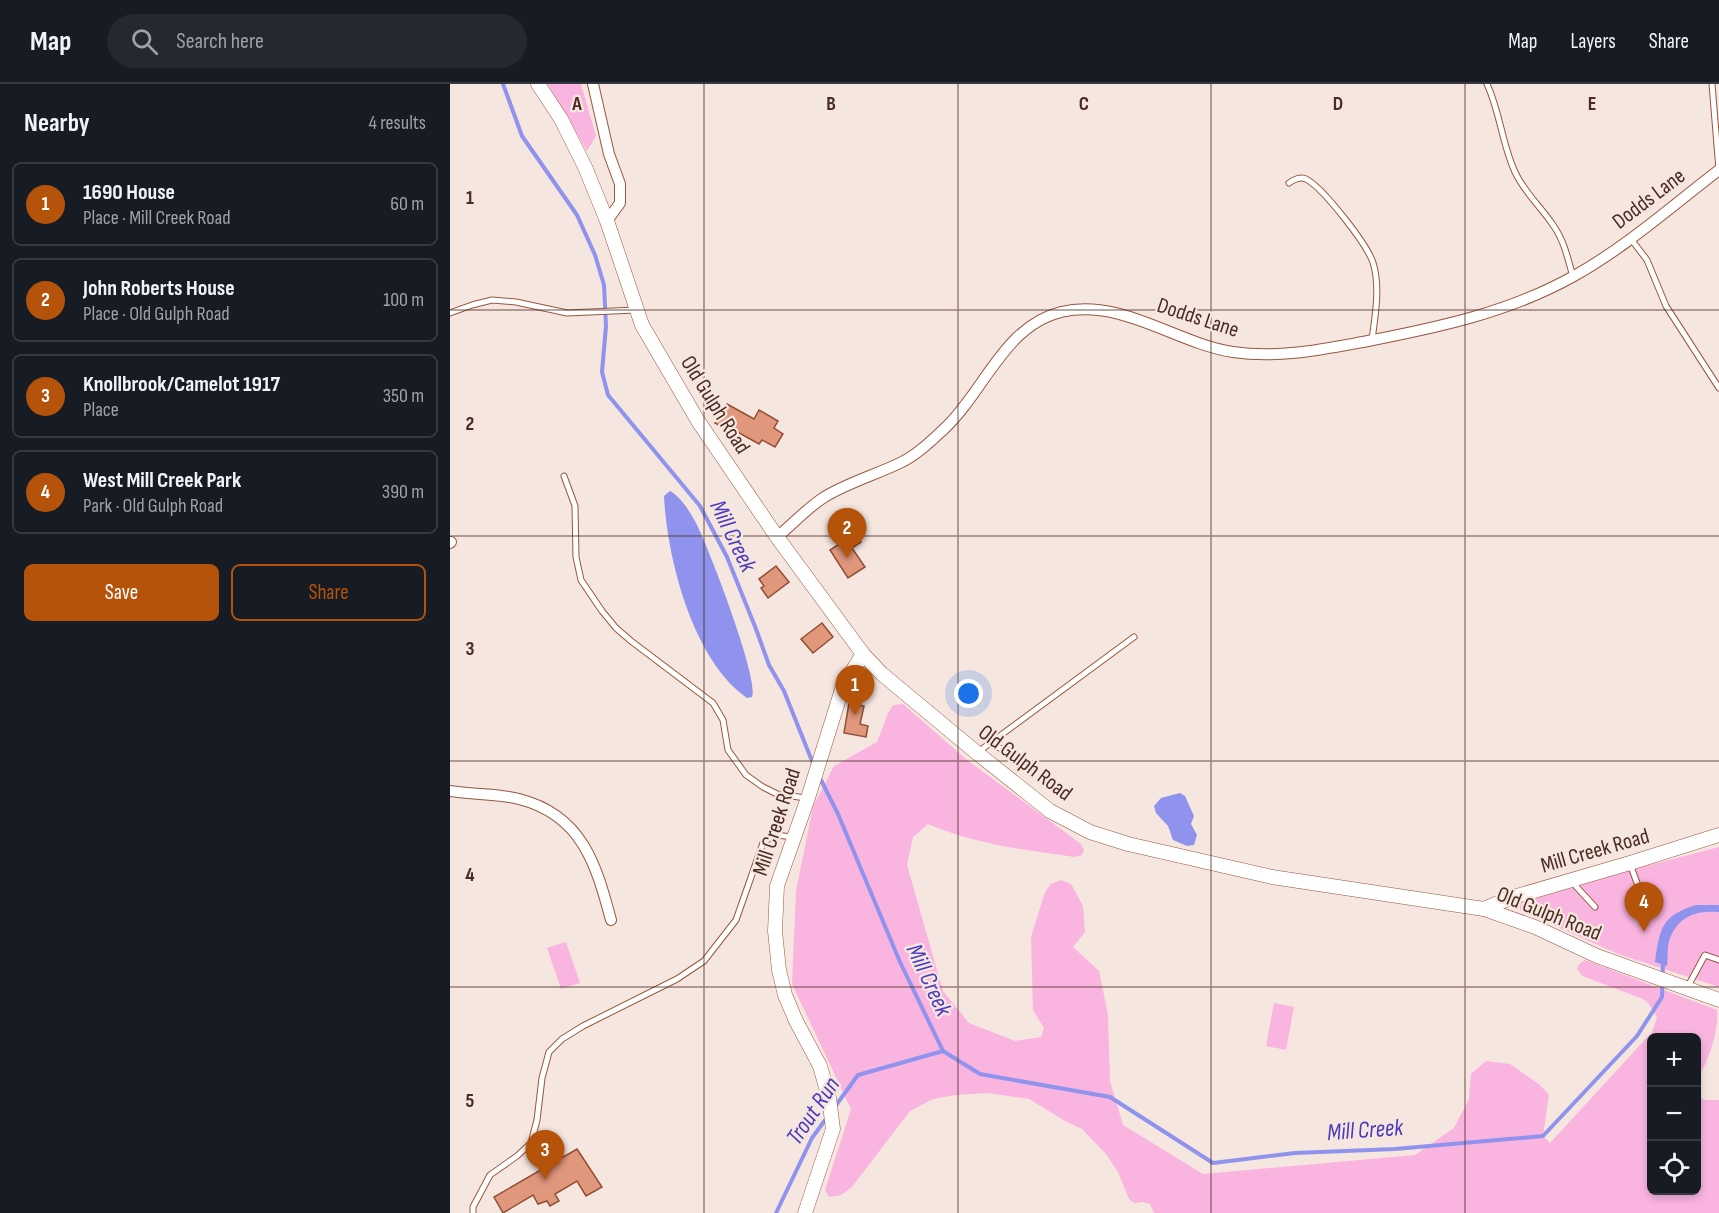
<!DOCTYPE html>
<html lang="en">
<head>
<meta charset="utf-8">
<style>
	body { margin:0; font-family:"Sofia Sans Condensed",sans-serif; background:#242831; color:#f1f3f6 }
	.controls { position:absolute; right:18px; bottom:18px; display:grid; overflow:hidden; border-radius:9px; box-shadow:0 3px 9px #0003 }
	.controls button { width:54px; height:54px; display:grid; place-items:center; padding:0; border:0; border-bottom:2px solid #363941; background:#171b24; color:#f1f3f6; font:30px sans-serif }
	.you { position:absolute; left:519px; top:610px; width:21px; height:21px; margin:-15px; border:4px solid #fff; border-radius:50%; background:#1a73e8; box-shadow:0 0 0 9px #1a73e833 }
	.badge { display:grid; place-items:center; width:39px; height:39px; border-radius:50%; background:#b45309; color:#fff; font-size:20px; font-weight:700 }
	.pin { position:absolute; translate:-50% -50px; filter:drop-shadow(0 2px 3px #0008) }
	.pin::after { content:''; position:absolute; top:32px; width:21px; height:18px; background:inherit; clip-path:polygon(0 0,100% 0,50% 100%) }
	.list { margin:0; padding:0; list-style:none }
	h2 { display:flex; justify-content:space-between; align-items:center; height:78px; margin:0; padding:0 24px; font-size:26px }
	h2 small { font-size:20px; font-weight:400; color:#9ea1a6 }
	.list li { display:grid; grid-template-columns:39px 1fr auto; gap:18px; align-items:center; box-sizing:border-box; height:84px; margin:0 12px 12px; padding:0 12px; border:2px solid #363941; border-radius:9px }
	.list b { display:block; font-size:22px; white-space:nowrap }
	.list p { margin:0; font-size:20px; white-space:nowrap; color:#9ea1a6 }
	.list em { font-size:20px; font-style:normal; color:#9ea1a6 }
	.actions { display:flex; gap:12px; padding:18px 24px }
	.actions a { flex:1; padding:14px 0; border:2px solid #b45309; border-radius:9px; text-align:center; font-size:21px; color:#b45309 }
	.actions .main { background:#b45309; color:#fff }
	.icon { flex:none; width:33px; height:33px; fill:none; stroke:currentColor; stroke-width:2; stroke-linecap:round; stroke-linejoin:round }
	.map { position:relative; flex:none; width:1269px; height:1129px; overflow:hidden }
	header { display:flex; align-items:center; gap:36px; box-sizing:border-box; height:84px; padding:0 30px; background:#171b24; border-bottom:2px solid #363941 }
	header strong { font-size:28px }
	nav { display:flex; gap:33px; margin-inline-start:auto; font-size:21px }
	.search { width:420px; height:54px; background:#242831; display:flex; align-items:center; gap:15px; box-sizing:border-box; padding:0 21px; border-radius:33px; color:#9ea1a6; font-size:22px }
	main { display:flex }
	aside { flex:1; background:#171b24 }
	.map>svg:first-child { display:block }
</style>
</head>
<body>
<header>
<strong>Map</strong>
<div class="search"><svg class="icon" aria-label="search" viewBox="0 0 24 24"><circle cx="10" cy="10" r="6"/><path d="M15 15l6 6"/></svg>Search here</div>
<nav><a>Map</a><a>Layers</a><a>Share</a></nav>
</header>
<main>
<aside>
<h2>Nearby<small>4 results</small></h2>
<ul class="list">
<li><span class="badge">1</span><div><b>1690 House</b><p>Place · Mill Creek Road</p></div><em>60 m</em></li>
<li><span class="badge">2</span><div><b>John Roberts House</b><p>Place · Old Gulph Road</p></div><em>100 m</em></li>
<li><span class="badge">3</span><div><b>Knollbrook/Camelot 1917</b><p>Place</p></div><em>350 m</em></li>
<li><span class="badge">4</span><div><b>West Mill Creek Park</b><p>Park · Old Gulph Road</p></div><em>390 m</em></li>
</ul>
<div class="actions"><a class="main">Save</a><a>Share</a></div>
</aside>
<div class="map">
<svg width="1269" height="1129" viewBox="0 0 1269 1129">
	<rect width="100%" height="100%" fill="#f6e6e0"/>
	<g fill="#fab4e0">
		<polygon points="98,0 131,0 146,52 137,67"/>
		<path d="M453 620 517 676 631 760 634 766 632 771 624 773C575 766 524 760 478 740L463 753 457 781 493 907 519 939 565 957 591 953 594 944 583 926 581 853 595 808 601 800 611 796 621 800 633 822 635 848 623 863 649 887 658 931 660 997 673 1041 753 1090 965 1071 1004 1044 1019 1015 1021 990 1036 977 1060 980 1090 1001 1099 1011 1093 1052 1100 1059 1202 948 1207 934 1199 920 1193 915 1132 892 1127 885 1129 880 1135 876 1267 926C1269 945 1259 979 1247 994L1246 954H1202V1106H1246L1247 1008 1249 1013 1254 1016H1269V1129H704L700 1120 693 1118 684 1119 679 1115 668 1088 656 1070 632 1045 615 1037 579 1015 538 1009 506 1011 483 1015 460 1027 402 1103 391 1111 379 1113 375 1106 401 1025 342 900 346 807 363 723 384 682 427 658 438 629 443 621Z"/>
		<polygon points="1269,763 1269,903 1168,870 1070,826 1069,818 1074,814"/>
		<polygon points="116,858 130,899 111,905 97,864"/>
		<polygon points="824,919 844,923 836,966 816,962"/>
	</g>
	<g fill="#9093ed">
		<path d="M220 407C231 413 240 428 246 439 258 462 309 595 302 613L297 614C243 577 217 475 214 412Z"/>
		<polygon points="730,709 735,712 744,732 741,740 747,751 744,761 737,762 723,756 718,742 706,729 704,722 711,714"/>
		<path d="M1246 821H1269V828C1245 826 1227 833 1219 857 1217 865 1218 875 1217 882L1205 878C1210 844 1211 832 1246 821Z"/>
	</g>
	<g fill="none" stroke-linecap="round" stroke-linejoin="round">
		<g stroke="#9093ed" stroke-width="4">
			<polyline points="53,0 72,52 127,131 145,171 154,201 156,242 152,288 158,311 250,422 277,473 306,545 319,581 334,607 364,682"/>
			<polyline points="369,692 388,730 450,878 493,967 530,990 660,1013 763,1079 845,1069 945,1065 1093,1052 1187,952 1212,913 1213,877"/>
			<polyline points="384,1024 408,991 493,967"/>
			<polyline points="326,1129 362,1054 378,1032"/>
		</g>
	</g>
	<g fill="#e1977c" stroke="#914e35" stroke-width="1.5">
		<polygon points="277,320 304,335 309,326 328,337 324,344 333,350 325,363 312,356 309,360 284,346 282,349 265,339"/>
		<polygon points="405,450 411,458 402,464 415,483 398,494 380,466"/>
		<polygon points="326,482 339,498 318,514 311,504 314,502 309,495"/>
		<polygon points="372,539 383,553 363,569 351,555"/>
		<polygon points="399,619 414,622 410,640 418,642 416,653 394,649"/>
		<polygon points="127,1065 152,1103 136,1112 127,1097 105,1110 109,1117 100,1122 97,1117 88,1120 83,1111 53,1129 44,1113"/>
	</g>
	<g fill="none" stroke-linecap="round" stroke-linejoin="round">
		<g stroke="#9a563d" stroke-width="7">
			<g id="lane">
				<path d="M1037 0C1050 28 1052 60 1065 88 1074 108 1091 123 1103 141 1114 156 1118 175 1123 193"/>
				<polyline points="1262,0 1269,86"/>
				<path d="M839 99C843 96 851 92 856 95 873 104 920 163 924 182 930 206 925 232 922 256"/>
				<polyline points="1181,155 1197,176 1216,222 1269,304"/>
				<polyline points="0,229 22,221 42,216 66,218 117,229 186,226"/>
				<polyline points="114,392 125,422 126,473 131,496 152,527 166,544 181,557 263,619 273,636 278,666 296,691 313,703 327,710 356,714"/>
				<polyline points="540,659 557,668"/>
				<polyline points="528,668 684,553"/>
				<polyline points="1180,780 1190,807"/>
				<polyline points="1122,798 1145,823"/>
				<polyline points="1237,904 1255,871 1269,876"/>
				<path d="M23 1129V1123L40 1091 67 1072 81 1059 87 1036 92 994 99 968 112 955 133 942 227 895 254 877 286 836 313 759C324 750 330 750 343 754"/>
			</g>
		</g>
		<g stroke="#9a563d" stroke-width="12">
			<g id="street">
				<polyline points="143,0 159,70 170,100 170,119 157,137"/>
				<path d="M327 453C342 441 356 425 373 414 394 400 428 390 452 378 468 370 481 357 494 345 534 308 554 242 611 228 672 214 725 259 783 268 829 275 874 265 918 257 990 243 1060 228 1124 192 1176 163 1222 122 1269 86"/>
				<polyline points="0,459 1,458"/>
				<path d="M0 707C23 711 47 709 69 715 132 731 146 780 161 836"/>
			</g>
		</g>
		<g stroke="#9a563d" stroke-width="15">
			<g id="secondary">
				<polyline points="88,0 111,35 135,83 157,137 192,241 248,337 327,453 413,570 432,590 527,669 600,727 640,748 678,760 822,793 1034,825 1085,843 1147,872 1269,916"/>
				<polyline points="1034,825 1060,814 1180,779 1269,751"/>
				<polyline points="355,1129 383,1045 379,1014 370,982 346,937 335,911 329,886 325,847 327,802 358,714 393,602 413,570"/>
			</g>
		</g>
		<use href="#lane" stroke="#fff" stroke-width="5"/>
		<use href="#street" stroke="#fff" stroke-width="10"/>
		<use href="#secondary" stroke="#fff" stroke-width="14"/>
	</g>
	<path fill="none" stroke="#4a2c21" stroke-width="1.5" stroke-opacity="0.55" d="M254 0V1129M508 0V1129M761 0V1129M1015 0V1129M0 226H1269M0 452H1269M0 677H1269M0 903H1269"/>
	<g text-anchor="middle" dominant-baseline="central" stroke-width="4.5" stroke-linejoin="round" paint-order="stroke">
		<g font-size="22" fill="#4a2c21" stroke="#f6e6e0">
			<text transform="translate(1199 115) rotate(-37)">Dodds Lane</text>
			<text transform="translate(748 234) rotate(18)">Dodds Lane</text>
			<text transform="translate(265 321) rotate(58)">Old Gulph Road</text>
			<text transform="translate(575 679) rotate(37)">Old Gulph Road</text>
			<text transform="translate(327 738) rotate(-72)">Mill Creek Road</text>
			<text transform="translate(1145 767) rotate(-16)">Mill Creek Road</text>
			<text transform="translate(1099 830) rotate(22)">Old Gulph Road</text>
		</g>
		<g font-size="24" font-style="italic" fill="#4b3bbc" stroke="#f6e6e0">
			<text transform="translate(283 452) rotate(64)">Mill Creek</text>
			<text transform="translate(479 896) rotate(65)">Mill Creek</text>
			<text transform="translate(363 1027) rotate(-56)">Trout Run</text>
			<text transform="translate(915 1046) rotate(-4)">Mill Creek</text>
		</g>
	</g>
	<g font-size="20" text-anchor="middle" font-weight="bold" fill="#4a2c21" stroke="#f6e6e0" stroke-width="4.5" stroke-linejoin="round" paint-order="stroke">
		<text x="127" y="26">A</text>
		<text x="381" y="26">B</text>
		<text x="634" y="26">C</text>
		<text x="888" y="26">D</text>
		<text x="1142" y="26">E</text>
		<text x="20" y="120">1</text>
		<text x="20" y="346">2</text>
		<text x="20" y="571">3</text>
		<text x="20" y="797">4</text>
		<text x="20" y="1023">5</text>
	</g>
</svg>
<div class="controls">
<button>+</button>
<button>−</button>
<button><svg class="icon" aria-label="locate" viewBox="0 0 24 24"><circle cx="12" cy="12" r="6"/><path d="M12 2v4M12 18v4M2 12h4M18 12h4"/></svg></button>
</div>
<div class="you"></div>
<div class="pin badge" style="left:405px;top:631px">1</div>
<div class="pin badge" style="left:397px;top:474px">2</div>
<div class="pin badge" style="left:95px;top:1096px">3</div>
<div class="pin badge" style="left:1194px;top:848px">4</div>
</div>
</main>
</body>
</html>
